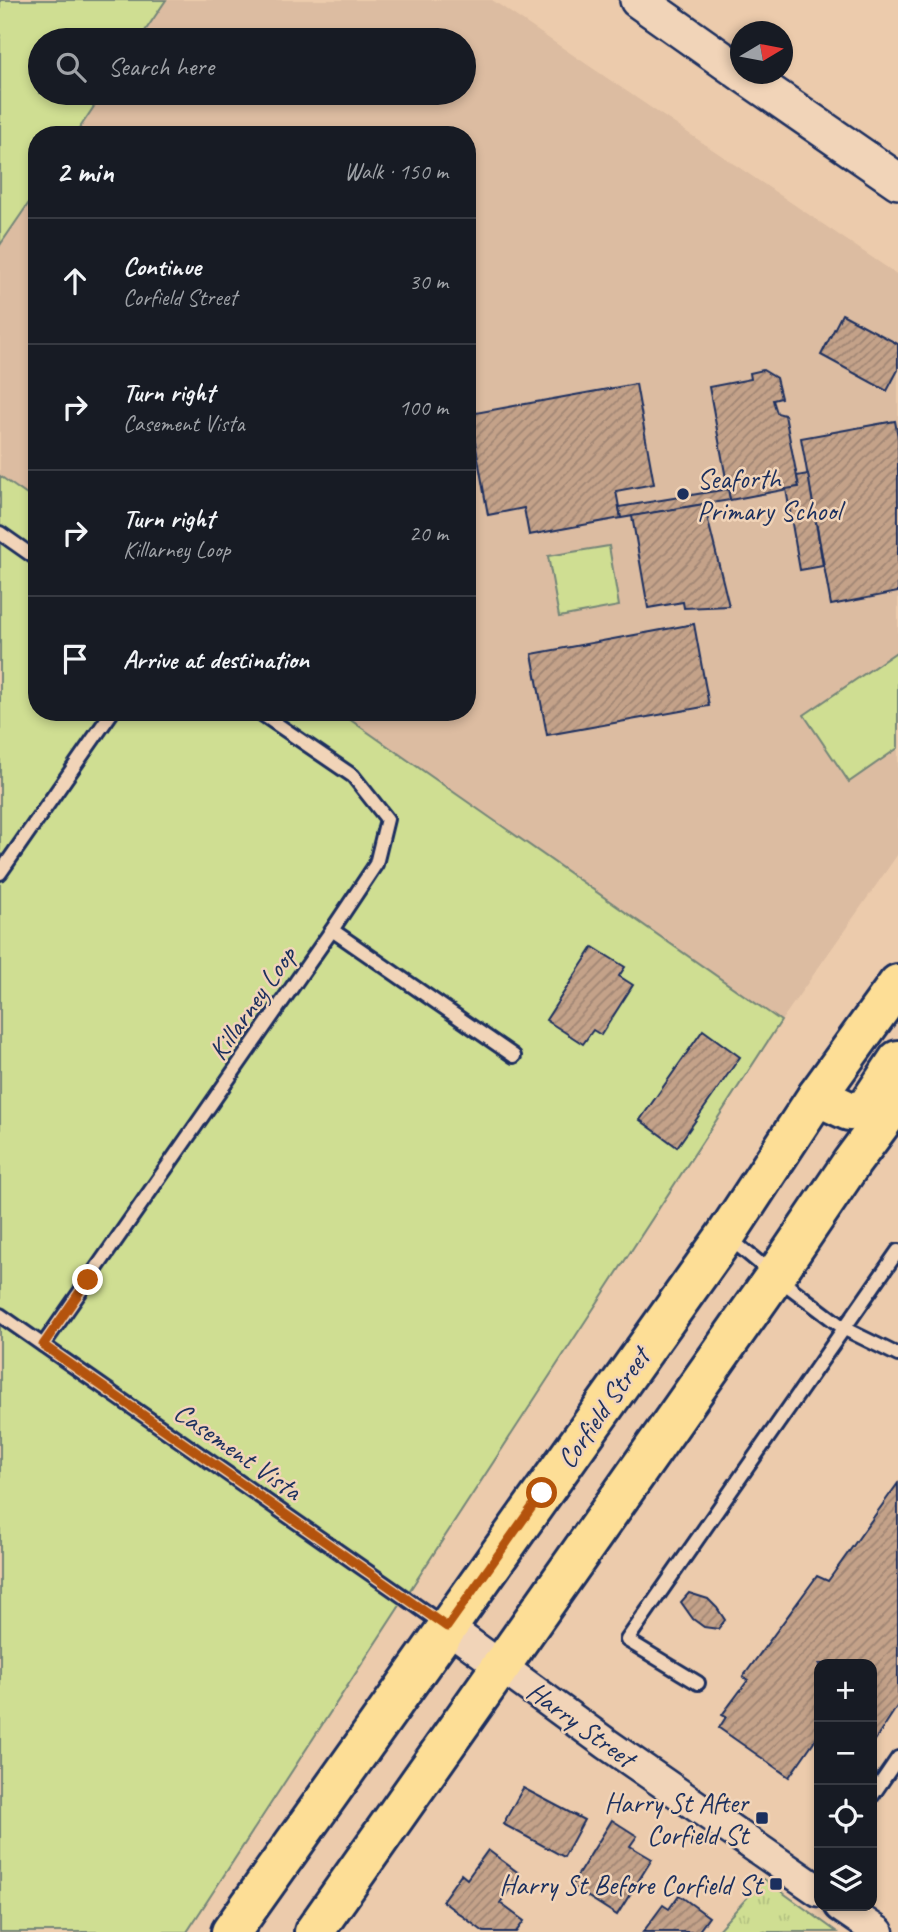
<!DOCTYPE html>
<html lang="en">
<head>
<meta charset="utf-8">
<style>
	body { margin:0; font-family:Caveat,sans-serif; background:#242831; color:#f1f3f6 }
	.controls { position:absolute; right:21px; bottom:21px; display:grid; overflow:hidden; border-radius:14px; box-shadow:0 4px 10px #0003 }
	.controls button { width:63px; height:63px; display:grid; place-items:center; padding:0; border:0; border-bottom:2px solid #363941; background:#171b24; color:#f1f3f6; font:35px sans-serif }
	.compass { position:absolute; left:730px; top:21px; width:63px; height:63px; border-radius:50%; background:#171b24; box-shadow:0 4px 10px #0003; rotate:80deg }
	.stop { position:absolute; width:21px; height:21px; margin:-16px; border:5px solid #b45309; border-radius:50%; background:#fff }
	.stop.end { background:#b45309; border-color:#fff; box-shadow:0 2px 7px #0008 }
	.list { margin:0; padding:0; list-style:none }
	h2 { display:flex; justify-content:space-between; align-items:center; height:91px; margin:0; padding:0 28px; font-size:30px }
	h2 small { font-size:23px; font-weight:400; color:#9ea1a6 }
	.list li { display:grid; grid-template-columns:46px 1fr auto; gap:21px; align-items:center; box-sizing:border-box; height:126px; padding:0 28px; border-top:2px solid #363941 }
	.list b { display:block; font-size:26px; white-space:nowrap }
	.list p { margin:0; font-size:23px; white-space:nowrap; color:#9ea1a6 }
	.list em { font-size:23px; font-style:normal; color:#9ea1a6 }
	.icon { flex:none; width:38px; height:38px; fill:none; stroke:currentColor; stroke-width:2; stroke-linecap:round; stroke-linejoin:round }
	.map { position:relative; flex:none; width:898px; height:1932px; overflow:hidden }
	.search { position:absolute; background:#171b24; box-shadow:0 4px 10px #0003; left:28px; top:28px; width:448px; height:77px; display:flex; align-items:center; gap:18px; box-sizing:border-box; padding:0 24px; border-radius:38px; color:#9ea1a6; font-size:26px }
	.panel { position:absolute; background:#171b24; box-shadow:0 4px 10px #0003; left:28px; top:126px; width:448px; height:595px; border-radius:28px }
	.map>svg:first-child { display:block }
</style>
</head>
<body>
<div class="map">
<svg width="898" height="1932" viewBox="0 0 898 1932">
	<defs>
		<pattern id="park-tufts" width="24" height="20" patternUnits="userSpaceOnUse" patternTransform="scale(1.75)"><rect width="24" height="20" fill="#cfde92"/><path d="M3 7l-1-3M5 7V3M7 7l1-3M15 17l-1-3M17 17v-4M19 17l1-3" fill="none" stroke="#b1bf80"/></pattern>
		<pattern id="building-hatch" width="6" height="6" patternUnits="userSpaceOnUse" patternTransform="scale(1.75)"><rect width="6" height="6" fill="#c4a289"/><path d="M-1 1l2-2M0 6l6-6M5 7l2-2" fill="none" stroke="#9e8473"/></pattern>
	</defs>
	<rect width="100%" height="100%" fill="#eccbac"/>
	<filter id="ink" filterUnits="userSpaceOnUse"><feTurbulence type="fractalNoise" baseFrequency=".0143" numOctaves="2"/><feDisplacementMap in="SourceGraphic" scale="14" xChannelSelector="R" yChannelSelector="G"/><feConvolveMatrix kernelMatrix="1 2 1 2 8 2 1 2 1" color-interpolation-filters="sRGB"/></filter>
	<g filter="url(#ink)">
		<g fill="#dcbca1">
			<polygon points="166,0 492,0 898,275 898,854 781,1021 339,712 467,712 467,135 75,135 103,93 464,93 464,40 139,40"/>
			<polygon points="37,191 37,502 0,476 0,245"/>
		</g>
		<g fill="#cfde92" stroke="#758678" stroke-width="2">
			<polygon points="0,0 166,0 139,40 40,40 40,93 103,93 75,135 37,135 37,191 0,245"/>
			<polygon points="0,476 37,502 37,712 339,712 781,1021 187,1932 0,1932"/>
			<polygon points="609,546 619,606 559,617 548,556"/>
			<polygon points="898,651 898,748 849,782 804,715"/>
		</g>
		<polygon fill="url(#park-tufts)" stroke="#758678" stroke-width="2" points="764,1879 837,1932 716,1932"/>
		<g fill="url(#building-hatch)" stroke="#1b2f5e" stroke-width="2">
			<polygon points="842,314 898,344 898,370 887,391 821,355"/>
			<polygon points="763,370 776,378 781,398 773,400 777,413 785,415 799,487 730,500 709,387 751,379 750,373"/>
			<polygon points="636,384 654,484 616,491 621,518 529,535 524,508 488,515 470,414"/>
			<polygon points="895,421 898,437 898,592 831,605 801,438"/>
			<polygon points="467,463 475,501 467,502"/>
			<polygon points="808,474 823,566 800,570 786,489 799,487 797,476"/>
			<polygon points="728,489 730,500 621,518 619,507"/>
			<polygon points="704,504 729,606 684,608 683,602 648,608 632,516"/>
			<polygon points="694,624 709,706 547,735 532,654"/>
			<polygon points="593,947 625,967 619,976 633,985 601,1035 593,1030 583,1044 546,1020"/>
			<polygon points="703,1030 740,1057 677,1147 640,1120"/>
			<polygon points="898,1483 898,1705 872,1745 872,1664 819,1664 819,1734 789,1777 719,1728 726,1717 722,1715 748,1680 743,1677 817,1576 828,1581"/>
			<polygon points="689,1593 708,1599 717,1608 725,1620 718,1629 704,1627 693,1619 681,1602"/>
			<polygon points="523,1788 584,1820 564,1857 503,1824"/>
			<polygon points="612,1820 637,1836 630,1846 652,1859 617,1915 571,1886"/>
			<polygon points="488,1850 520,1874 500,1903 524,1921 516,1932 484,1932 442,1901 461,1874 467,1879"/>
			<polygon points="679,1895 709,1917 698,1932 643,1932 663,1905 669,1909"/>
		</g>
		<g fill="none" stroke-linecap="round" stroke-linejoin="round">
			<g stroke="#1b2f5e" stroke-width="18">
				<g id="service">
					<polyline points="0,533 37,559"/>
					<polyline points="0,873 112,712"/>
					<polyline points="332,930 514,1056"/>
					<polyline points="728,1237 775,1276 845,1329 898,1355"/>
					<polyline points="0,1315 444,1625"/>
					<polyline points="43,1345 332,930 376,864 387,819 353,776 259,712"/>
					<polyline points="698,1683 627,1640 898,1251"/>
					<polyline points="872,1796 898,1758"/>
				</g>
			</g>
			<g stroke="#1b2f5e" stroke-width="35">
				<g id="tertiary">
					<polyline points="447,1627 607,1744 819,1891"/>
					<polyline points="840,1906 878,1932"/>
				</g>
			</g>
			<g stroke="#1b2f5e" stroke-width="40">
				<g id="secondary">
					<polyline points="638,0 740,72"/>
					<polyline points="743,74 898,181"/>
				</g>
			</g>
			<g stroke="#1b2f5e" stroke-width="44">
				<g id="primary">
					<polyline points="817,1096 849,1111 865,1110 898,1060"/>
					<polyline points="231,1932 726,1235 817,1096 898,984"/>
					<polyline points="314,1932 775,1276 852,1162 898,1100"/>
				</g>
			</g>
			<use href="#service" stroke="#f1d4b8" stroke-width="12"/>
			<use href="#tertiary" stroke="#f1d4b8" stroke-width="30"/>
			<use href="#secondary" stroke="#f1d4b8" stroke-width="35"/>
			<use href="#primary" stroke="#fdde96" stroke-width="38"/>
		</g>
	</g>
	<g fill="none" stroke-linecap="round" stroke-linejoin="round" filter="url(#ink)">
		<polyline stroke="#b45309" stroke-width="9" points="88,1280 43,1345 447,1627 542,1493"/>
	</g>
	<g fill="#1b2f5e" stroke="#f1d4b8" stroke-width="2.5">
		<circle cx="683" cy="494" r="7"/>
		<rect x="755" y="1811" width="14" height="14" rx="3.5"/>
		<rect x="769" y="1877" width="14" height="14" rx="3.5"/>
	</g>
	<g text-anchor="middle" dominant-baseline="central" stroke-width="5" stroke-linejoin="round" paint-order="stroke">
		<g font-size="28" fill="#1b2f5e" stroke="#f1d4b8" text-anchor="end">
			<text x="697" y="478" text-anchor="start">Seaforth<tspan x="697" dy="32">Primary School</tspan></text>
			<text x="748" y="1802">Harry St After<tspan x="748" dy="32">Corfield St</tspan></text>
			<text x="762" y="1884">Harry St Before Corfield St</text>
		</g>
		<g font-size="28" fill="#1b2f5e" stroke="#f1d4b8">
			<text transform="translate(252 1003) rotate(-55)">Killarney Loop</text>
			<text transform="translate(603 1408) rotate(-55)">Corfield Street</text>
			<text transform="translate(238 1451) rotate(35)">Casement Vista</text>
			<text transform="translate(581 1724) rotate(36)">Harry Street</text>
		</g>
	</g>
</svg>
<div class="controls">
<button>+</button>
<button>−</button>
<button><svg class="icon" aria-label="locate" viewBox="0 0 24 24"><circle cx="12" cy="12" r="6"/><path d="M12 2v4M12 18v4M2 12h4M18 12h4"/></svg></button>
<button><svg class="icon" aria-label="layers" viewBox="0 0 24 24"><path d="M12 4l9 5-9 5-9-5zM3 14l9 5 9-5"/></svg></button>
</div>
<svg class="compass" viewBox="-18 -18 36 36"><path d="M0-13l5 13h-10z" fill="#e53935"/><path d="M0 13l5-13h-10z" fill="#9ea1a6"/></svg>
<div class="stop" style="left:542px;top:1493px"></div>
<div class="stop end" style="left:88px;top:1280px"></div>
<div class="search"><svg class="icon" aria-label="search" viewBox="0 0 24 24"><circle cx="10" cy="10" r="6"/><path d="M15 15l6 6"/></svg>Search here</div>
<section class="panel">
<h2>2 min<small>Walk · 150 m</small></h2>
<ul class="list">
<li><svg class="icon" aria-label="ahead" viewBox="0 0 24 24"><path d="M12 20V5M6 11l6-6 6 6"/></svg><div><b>Continue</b><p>Corfield Street</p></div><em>30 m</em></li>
<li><svg class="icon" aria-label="right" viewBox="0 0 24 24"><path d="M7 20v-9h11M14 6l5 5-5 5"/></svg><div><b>Turn right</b><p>Casement Vista</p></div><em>100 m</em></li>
<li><svg class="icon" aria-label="right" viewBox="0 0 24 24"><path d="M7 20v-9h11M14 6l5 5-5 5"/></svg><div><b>Turn right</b><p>Killarney Loop</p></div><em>20 m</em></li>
<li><svg class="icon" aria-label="arrive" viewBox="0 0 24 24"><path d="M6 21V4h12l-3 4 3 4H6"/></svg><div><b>Arrive at destination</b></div></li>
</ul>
</section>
</div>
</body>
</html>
